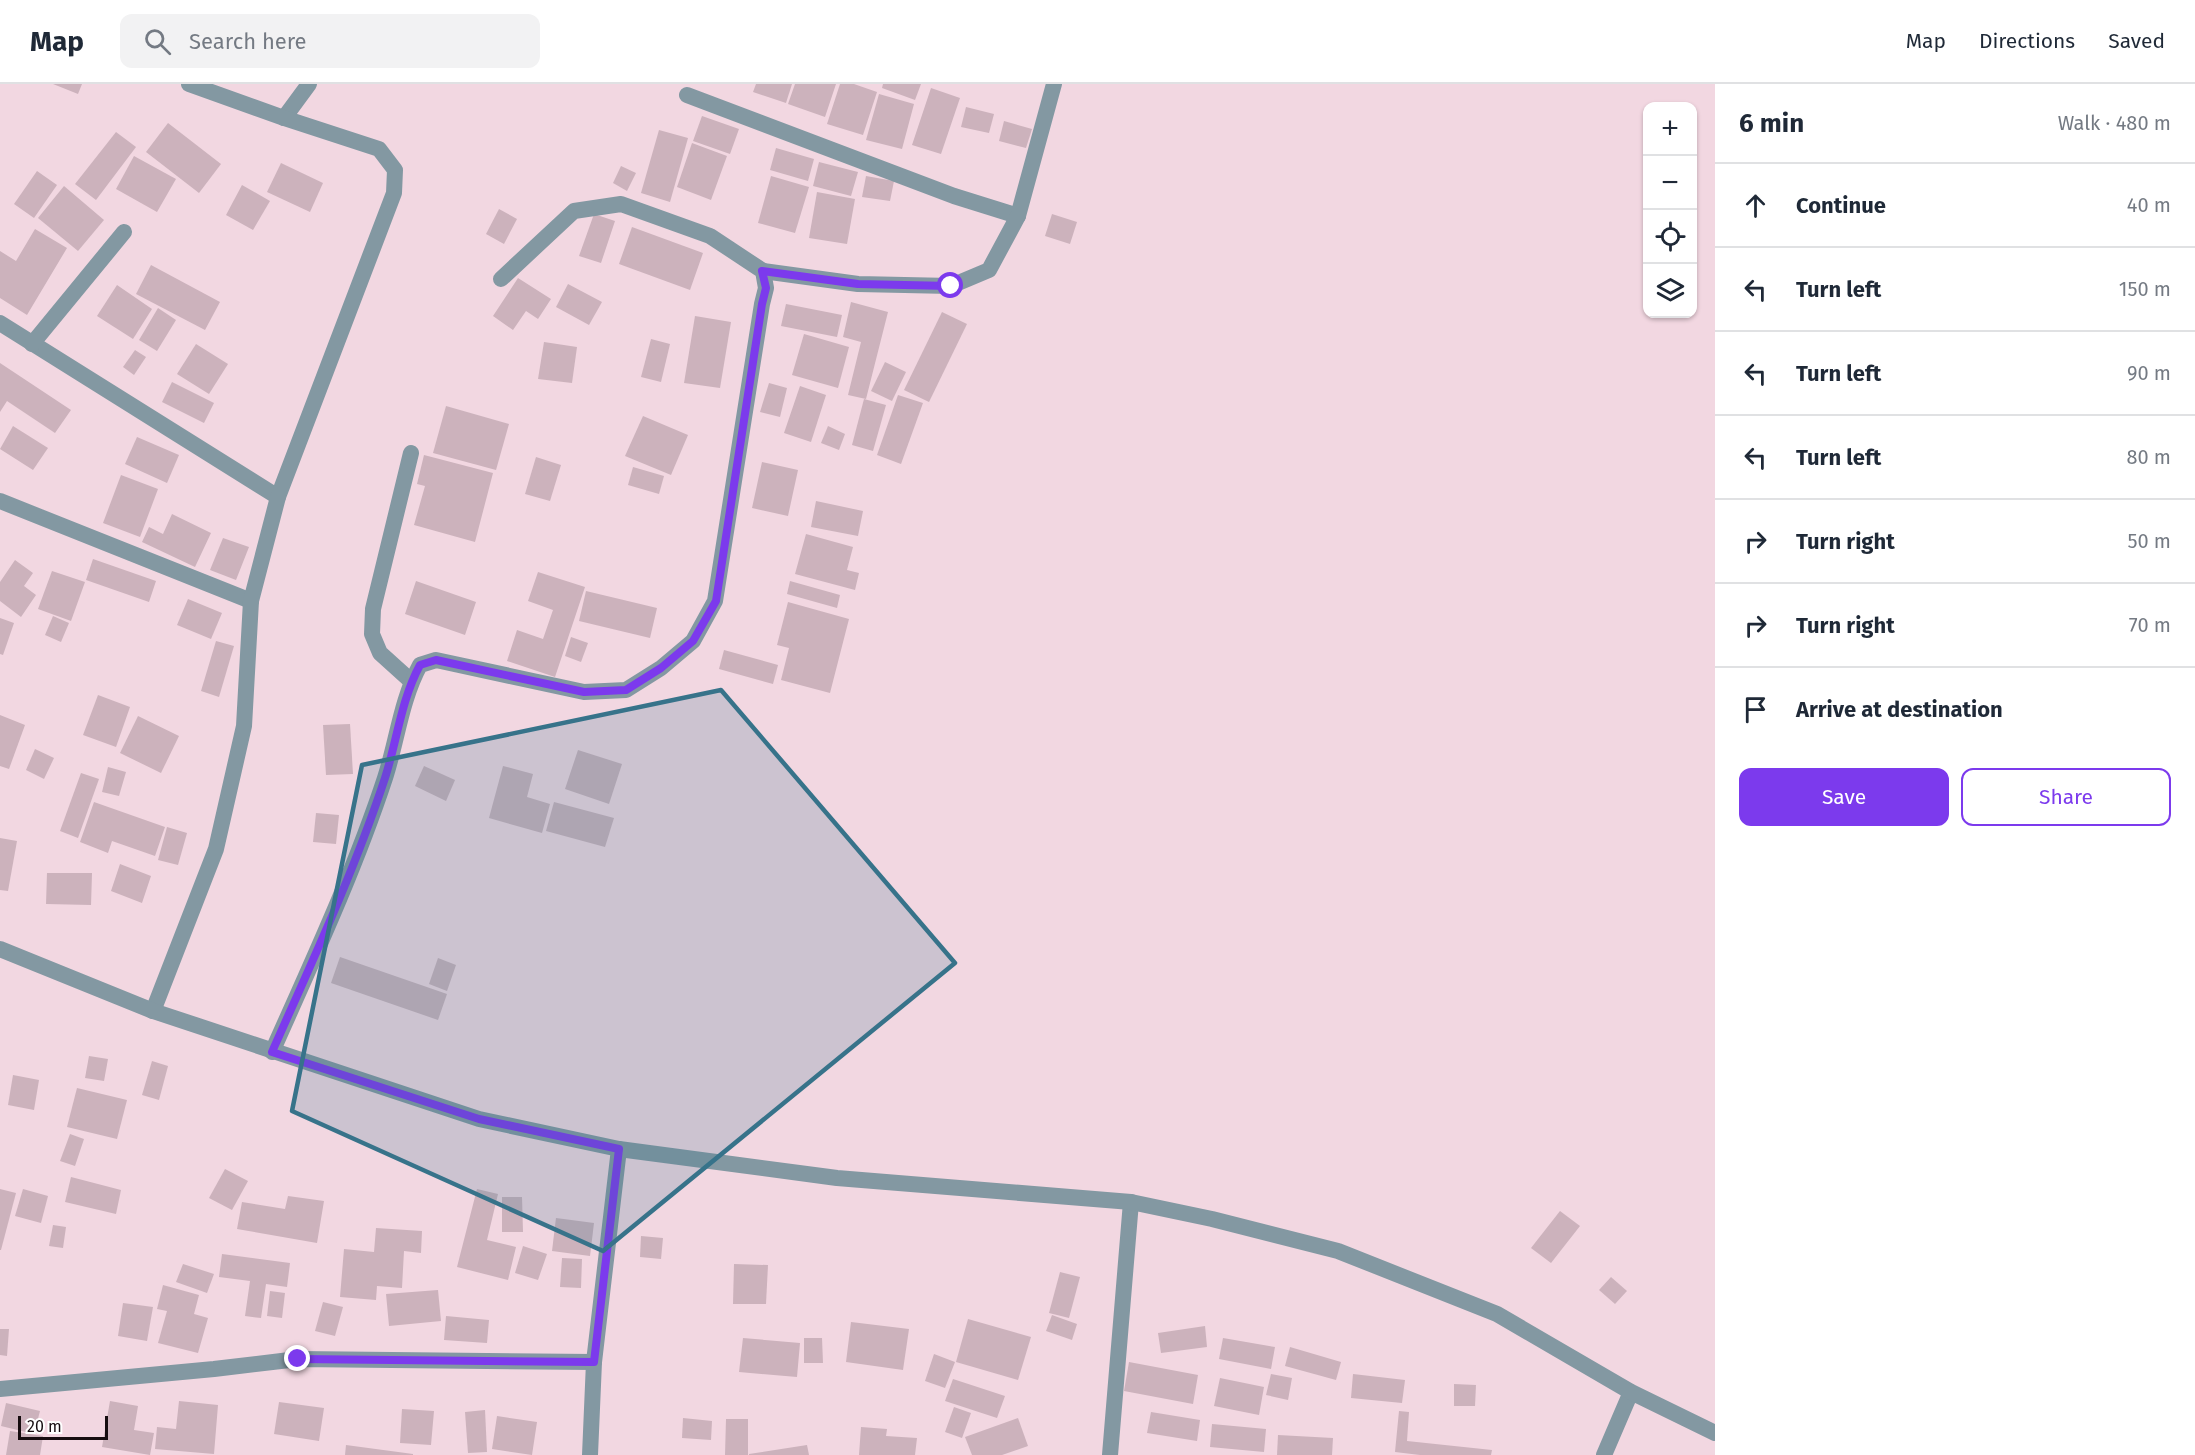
<!DOCTYPE html>
<html lang="en">
<head>
<meta charset="utf-8">
<style>
	body { margin:0; font-family:"Fira Sans",sans-serif; background:#f2f2f3; color:#1f2937 }
	.controls { position:absolute; right:18px; top:18px; display:grid; overflow:hidden; border-radius:12px; box-shadow:0 2px 4px #0004 }
	.controls button { width:54px; height:54px; display:grid; place-items:center; padding:0; border:0; border-bottom:2px solid #e0e1e3; background:#fff; color:#1f2937; font:30px sans-serif }
	.scale { position:absolute; left:18px; bottom:15px; width:90px; box-sizing:border-box; padding-left:6px; border:3px solid #160d10; border-top:0; font-size:16px; line-height:21px; white-space:nowrap; color:#160d10; -webkit-text-stroke:4px #fff; paint-order:stroke }
	.stop { position:absolute; width:18px; height:18px; margin:-14px; border:4px solid #7c3aed; border-radius:50%; background:#fff }
	.stop.end { background:#7c3aed; border-color:#fff; box-shadow:0 2px 6px #0008 }
	.list { margin:0; padding:0; list-style:none }
	h2 { display:flex; justify-content:space-between; align-items:center; height:78px; margin:0; padding:0 24px; font-size:26px }
	h2 small { font-size:20px; font-weight:400; color:#747a83 }
	.list li { display:grid; grid-template-columns:39px 1fr auto; gap:18px; align-items:center; box-sizing:border-box; height:84px; padding:0 24px; border-top:2px solid #e0e1e3 }
	.list b { display:block; font-size:22px; white-space:nowrap }
	.list em { font-size:20px; font-style:normal; color:#747a83 }
	.actions { display:flex; gap:12px; padding:18px 24px }
	.actions a { flex:1; padding:14px 0; border:2px solid #7c3aed; border-radius:12px; text-align:center; font-size:21px; color:#7c3aed }
	.actions .main { background:#7c3aed; color:#fff }
	.icon { flex:none; width:33px; height:33px; fill:none; stroke:currentColor; stroke-width:2; stroke-linecap:round; stroke-linejoin:round }
	.map { position:relative; flex:none; width:1715px; height:1371px; overflow:hidden }
	header { display:flex; align-items:center; gap:36px; box-sizing:border-box; height:84px; padding:0 30px; background:#fff; border-bottom:2px solid #e0e1e3 }
	header strong { font-size:28px }
	nav { display:flex; gap:33px; margin-inline-start:auto; font-size:21px }
	.search { width:420px; height:54px; background:#f2f2f3; display:flex; align-items:center; gap:15px; box-sizing:border-box; padding:0 21px; border-radius:12px; color:#747a83; font-size:22px }
	main { display:flex }
	aside { flex:1; background:#fff }
	.map>svg:first-child { display:block }
</style>
</head>
<body>
<header>
<strong>Map</strong>
<div class="search"><svg class="icon" aria-label="search" viewBox="0 0 24 24"><circle cx="10" cy="10" r="6"/><path d="M15 15l6 6"/></svg>Search here</div>
<nav><a>Map</a><a>Directions</a><a>Saved</a></nav>
</header>
<main>
<div class="map">
<svg width="1715" height="1371" viewBox="0 0 1715 1371">
	<rect width="100%" height="100%" fill="#f2d7e1"/>
	<g fill="#ccb2bc">
		<polygon points="53,0 82,0 78,10"/>
		<polygon points="756,0 792,0 786,19 753,8"/>
		<polygon points="795,0 836,0 825,33 788,20"/>
		<polygon points="840,0 854,0 877,8 863,51 827,40"/>
		<polygon points="883,0 921,0 915,16 882,4"/>
		<polygon points="931,4 960,14 941,70 912,61"/>
		<polygon points="879,10 914,20 902,65 866,56"/>
		<polygon points="966,23 994,30 989,49 961,43"/>
		<polygon points="702,32 739,45 730,70 693,57"/>
		<polygon points="1004,37 1032,45 1026,64 999,57"/>
		<polygon points="168,39 221,80 199,109 146,68"/>
		<polygon points="659,46 688,54 670,118 641,109"/>
		<polygon points="116,48 136,63 96,116 75,100"/>
		<polygon points="692,59 727,72 711,116 677,103"/>
		<polygon points="776,64 814,75 808,97 770,86"/>
		<polygon points="134,72 176,95 157,128 116,105"/>
		<polygon points="819,78 858,88 851,112 813,102"/>
		<polygon points="281,79 323,99 310,128 267,108"/>
		<polygon points="621,82 636,89 627,107 613,99"/>
		<polygon points="37,87 57,101 34,134 14,120"/>
		<polygon points="771,92 809,103 795,149 758,139"/>
		<polygon points="866,92 894,97 890,117 862,113"/>
		<polygon points="242,101 270,117 253,146 226,131"/>
		<polygon points="64,102 104,136 78,167 38,134"/>
		<polygon points="817,108 855,115 847,160 809,154"/>
		<polygon points="499,125 517,135 504,160 486,150"/>
		<polygon points="594,130 615,137 601,179 579,172"/>
		<polygon points="1052,130 1077,138 1070,160 1045,152"/>
		<polygon points="632,143 703,169 690,206 619,180"/>
		<polygon points="35,145 67,164 27,231 0,214 0,167 16,177"/>
		<polygon points="151,181 220,218 205,246 136,210"/>
		<polygon points="518,194 551,215 538,235 526,227 513,246 493,232"/>
		<polygon points="568,200 602,218 589,241 556,223"/>
		<polygon points="117,201 152,225 133,255 97,232"/>
		<polygon points="851,218 888,228 866,315 848,311 861,258 843,253"/>
		<polygon points="786,220 842,231 837,253 781,242"/>
		<polygon points="158,224 176,236 157,267 139,256"/>
		<polygon points="942,228 967,240 929,318 904,306"/>
		<polygon points="695,232 731,238 720,304 684,299"/>
		<polygon points="804,250 849,263 838,304 792,291"/>
		<polygon points="651,255 670,260 661,298 641,293"/>
		<polygon points="544,258 577,263 572,299 538,295"/>
		<polygon points="196,260 228,280 209,310 177,290"/>
		<polygon points="135,266 146,273 134,291 123,283"/>
		<polygon points="885,278 906,288 892,317 871,307"/>
		<polygon points="0,279 71,326 55,349 7,317 0,328"/>
		<polygon points="172,298 214,319 204,339 162,318"/>
		<polygon points="769,299 787,304 780,333 760,328"/>
		<polygon points="800,302 826,311 811,358 784,349"/>
		<polygon points="898,311 923,319 901,380 877,371"/>
		<polygon points="864,315 886,321 873,367 852,361"/>
		<polygon points="446,322 509,340 496,386 433,369"/>
		<polygon points="643,332 688,351 671,391 625,372"/>
		<polygon points="13,342 48,364 33,386 0,365"/>
		<polygon points="828,342 845,350 839,366 821,359"/>
		<polygon points="137,353 179,371 167,399 125,380"/>
		<polygon points="424,371 493,389 475,458 414,441 425,402 417,400"/>
		<polygon points="536,373 561,381 550,417 525,410"/>
		<polygon points="762,378 798,386 788,432 752,424"/>
		<polygon points="633,383 664,392 659,410 628,401"/>
		<polygon points="121,391 158,405 140,453 103,439"/>
		<polygon points="816,417 863,427 858,452 811,443"/>
		<polygon points="172,430 211,449 195,483 142,458 149,443 163,450"/>
		<polygon points="806,450 853,463 847,486 859,489 855,506 795,490"/>
		<polygon points="223,454 249,463 236,496 210,486"/>
		<polygon points="93,475 156,497 149,518 86,496"/>
		<polygon points="15,476 33,489 24,502 36,511 21,533 0,517 0,498"/>
		<polygon points="52,487 85,498 71,537 38,525"/>
		<polygon points="538,488 585,503 555,593 507,577 517,546 543,555 553,526 528,517"/>
		<polygon points="416,497 476,518 465,551 405,530"/>
		<polygon points="790,497 840,511 837,524 787,510"/>
		<polygon points="586,507 657,524 650,554 579,537"/>
		<polygon points="188,515 222,529 211,555 177,541"/>
		<polygon points="788,518 849,535 830,609 781,596 789,564 777,561"/>
		<polygon points="53,532 69,539 61,558 45,551"/>
		<polygon points="0,534 14,539 3,571 0,570"/>
		<polygon points="571,553 588,559 581,578 565,572"/>
		<polygon points="216,557 234,562 219,613 201,607"/>
		<polygon points="724,566 778,581 773,600 719,585"/>
		<polygon points="98,611 130,623 116,663 83,651"/>
		<polygon points="0,631 25,641 9,685 0,682"/>
		<polygon points="138,632 179,652 161,689 120,669"/>
		<polygon points="350,640 353,690 326,691 323,641"/>
		<polygon points="35,665 54,674 44,695 26,686"/>
		<polygon points="578,666 622,680 609,720 565,705"/>
		<polygon points="424,682 455,696 446,717 415,702"/>
		<polygon points="503,682 533,690 527,713 550,720 542,749 489,734"/>
		<polygon points="108,683 126,688 119,712 102,708"/>
		<polygon points="81,689 99,695 78,754 60,747"/>
		<polygon points="94,718 165,743 155,772 112,757 108,769 80,758"/>
		<polygon points="554,718 614,734 605,763 546,747"/>
		<polygon points="316,729 339,731 336,760 313,758"/>
		<polygon points="167,743 187,749 178,781 158,776"/>
		<polygon points="0,754 17,757 8,807 0,806"/>
		<polygon points="120,780 151,792 142,819 111,807"/>
		<polygon points="47,789 92,789 91,821 46,820"/>
		<polygon points="340,873 447,910 438,936 331,899"/>
		<polygon points="438,874 456,881 447,907 429,900"/>
		<polygon points="89,972 108,975 104,997 85,994"/>
		<polygon points="152,977 168,982 159,1016 142,1011"/>
		<polygon points="13,991 39,996 34,1026 8,1021"/>
		<polygon points="77,1004 127,1016 117,1055 67,1043"/>
		<polygon points="70,1050 84,1055 75,1082 60,1077"/>
		<polygon points="225,1085 248,1097 232,1126 209,1114"/>
		<polygon points="71,1093 121,1106 116,1130 65,1118"/>
		<polygon points="0,1105 16,1109 1,1166 0,1166"/>
		<polygon points="23,1105 48,1112 41,1139 15,1132"/>
		<polygon points="477,1105 498,1110 487,1156 516,1163 508,1196 457,1183"/>
		<polygon points="288,1112 324,1117 317,1159 237,1145 242,1118 285,1125"/>
		<polygon points="502,1113 522,1113 523,1148 502,1148"/>
		<polygon points="1560,1127 1580,1142 1551,1179 1531,1164"/>
		<polygon points="556,1134 594,1139 590,1172 552,1167"/>
		<polygon points="53,1141 66,1143 63,1164 49,1162"/>
		<polygon points="376,1144 422,1147 421,1169 404,1167 402,1204 377,1202 376,1216 340,1213 344,1165 374,1168"/>
		<polygon points="641,1152 663,1154 661,1175 640,1173"/>
		<polygon points="523,1162 547,1170 538,1196 515,1189"/>
		<polygon points="222,1170 290,1179 287,1203 266,1200 261,1234 245,1232 250,1197 219,1193"/>
		<polygon points="562,1174 582,1175 581,1204 560,1203"/>
		<polygon points="183,1180 214,1190 207,1209 176,1198"/>
		<polygon points="734,1180 768,1181 766,1220 733,1220"/>
		<polygon points="1060,1188 1080,1193 1069,1234 1049,1229"/>
		<polygon points="1611,1193 1627,1207 1615,1220 1599,1206"/>
		<polygon points="163,1201 199,1211 194,1230 208,1234 198,1269 158,1259 167,1227 157,1225"/>
		<polygon points="438,1206 441,1237 389,1242 386,1210"/>
		<polygon points="270,1207 285,1209 282,1234 267,1232"/>
		<polygon points="323,1218 343,1223 335,1252 315,1247"/>
		<polygon points="123,1219 153,1223 147,1257 118,1252"/>
		<polygon points="1052,1231 1077,1240 1072,1256 1046,1247"/>
		<polygon points="446,1232 489,1236 487,1259 444,1256"/>
		<polygon points="968,1235 1031,1253 1018,1296 956,1278"/>
		<polygon points="851,1238 909,1245 903,1286 846,1278"/>
		<polygon points="1205,1242 1207,1263 1161,1269 1158,1249"/>
		<polygon points="0,1245 9,1245 7,1272 0,1271"/>
		<polygon points="743,1254 800,1259 797,1293 739,1288"/>
		<polygon points="804,1254 822,1254 823,1279 804,1279"/>
		<polygon points="1223,1254 1275,1263 1271,1285 1219,1275"/>
		<polygon points="1290,1263 1341,1278 1336,1296 1285,1282"/>
		<polygon points="934,1270 955,1278 945,1304 925,1297"/>
		<polygon points="1129,1278 1198,1291 1193,1320 1124,1307"/>
		<polygon points="1271,1290 1292,1294 1288,1316 1266,1311"/>
		<polygon points="1353,1290 1405,1296 1402,1319 1351,1314"/>
		<polygon points="1220,1294 1264,1303 1259,1331 1214,1322"/>
		<polygon points="953,1295 1005,1312 997,1334 945,1317"/>
		<polygon points="1454,1300 1476,1301 1475,1322 1454,1322"/>
		<polygon points="110,1317 138,1322 134,1346 154,1349 150,1371 102,1363"/>
		<polygon points="179,1317 218,1321 214,1370 155,1365 157,1343 176,1345"/>
		<polygon points="279,1318 324,1324 319,1357 274,1350"/>
		<polygon points="6,1319 40,1327 34,1350 1,1342"/>
		<polygon points="954,1323 971,1329 962,1354 945,1348"/>
		<polygon points="402,1325 434,1327 431,1361 400,1359"/>
		<polygon points="485,1326 487,1368 468,1369 465,1328"/>
		<polygon points="1399,1327 1409,1328 1407,1357 1492,1366 1491,1371 1420,1371 1395,1368"/>
		<polygon points="1151,1328 1200,1336 1197,1357 1147,1349"/>
		<polygon points="497,1332 537,1338 532,1371 492,1365"/>
		<polygon points="683,1334 712,1337 711,1356 682,1354"/>
		<polygon points="1018,1334 1028,1362 1002,1371 972,1371 965,1353"/>
		<polygon points="726,1335 748,1335 748,1371 725,1371"/>
		<polygon points="1212,1340 1266,1345 1264,1368 1210,1363"/>
		<polygon points="861,1343 887,1345 886,1352 917,1354 915,1371 859,1371"/>
		<polygon points="10,1347 43,1352 40,1371 6,1371"/>
		<polygon points="1278,1351 1333,1354 1332,1371 1277,1371"/>
		<polygon points="346,1361 413,1370 413,1371 345,1371"/>
		<polygon points="807,1361 809,1371 749,1371 749,1370"/>
	</g>
	<g fill="none" stroke-linecap="round" stroke-linejoin="round">
		<g stroke="#8398a2" stroke-width="16">
			<polyline points="687,11 954,112 1018,132"/>
			<polyline points="284,34 309,0"/>
			<polyline points="763,187 858,200 951,202 989,186 1018,132 1054,0"/>
			<polyline points="0,239 278,413"/>
			<polyline points="32,260 124,148"/>
			<polyline points="411,369 373,525 372,550 380,569 411,597"/>
			<polyline points="0,417 251,517"/>
			<polyline points="153,927 216,765 244,642 251,517 278,413 394,109 395,86 379,65 284,34 189,0"/>
			<path d="M272 968C312 878 354 788 385 694 397 657 401 616 420 581L436 576 584 608 626 606 661 584 693 557 715 517 762 220 766 204 763 187 710 152 621 120 574 127 501 195"/>
			<polyline points="0,1305 214,1285 298,1275 594,1278"/>
			<polyline points="590,1371 594,1278 619,1065"/>
			<polyline points="1110,1371 1131,1118"/>
			<polyline points="1604,1371 1631,1308"/>
		</g>
		<polyline stroke="#8398a2" stroke-width="16" points="0,865 153,927 479,1035 619,1065 837,1094 1131,1118 1212,1135 1338,1167 1497,1230 1631,1308 1715,1349"/>
	</g>
	<g fill="none" stroke-linecap="round" stroke-linejoin="round">
		<path stroke="#7c3aed" stroke-width="8" d="M298 1275 594 1278 619 1065 479 1035 272 968C312 878 354 788 385 694 397 657 401 616 420 581L436 576 584 608 626 606 661 584 693 557 716 517 762 220 766 204 762 187 858 200 951 202"/>
	</g>
	<path fill="#37738a" fill-opacity="0.2" stroke="#37738a" stroke-width="4.5" stroke-linejoin="round" d="M721 606 955 879 603 1167 292 1027 362 681Z"/>
</svg>
<div class="controls">
<button>+</button>
<button>−</button>
<button><svg class="icon" aria-label="locate" viewBox="0 0 24 24"><circle cx="12" cy="12" r="6"/><path d="M12 2v4M12 18v4M2 12h4M18 12h4"/></svg></button>
<button><svg class="icon" aria-label="layers" viewBox="0 0 24 24"><path d="M12 4l9 5-9 5-9-5zM3 14l9 5 9-5"/></svg></button>
</div>
<div class="scale">20 m</div>
<div class="stop" style="left:951px;top:202px"></div>
<div class="stop end" style="left:298px;top:1275px"></div>
</div>
<aside>
<h2>6 min<small>Walk · 480 m</small></h2>
<ul class="list">
<li><svg class="icon" aria-label="ahead" viewBox="0 0 24 24"><path d="M12 20V5M6 11l6-6 6 6"/></svg><div><b>Continue</b></div><em>40 m</em></li>
<li><svg class="icon" aria-label="left" viewBox="0 0 24 24"><path d="M17 20v-9H6M10 6l-5 5 5 5"/></svg><div><b>Turn left</b></div><em>150 m</em></li>
<li><svg class="icon" aria-label="left" viewBox="0 0 24 24"><path d="M17 20v-9H6M10 6l-5 5 5 5"/></svg><div><b>Turn left</b></div><em>90 m</em></li>
<li><svg class="icon" aria-label="left" viewBox="0 0 24 24"><path d="M17 20v-9H6M10 6l-5 5 5 5"/></svg><div><b>Turn left</b></div><em>80 m</em></li>
<li><svg class="icon" aria-label="right" viewBox="0 0 24 24"><path d="M7 20v-9h11M14 6l5 5-5 5"/></svg><div><b>Turn right</b></div><em>50 m</em></li>
<li><svg class="icon" aria-label="right" viewBox="0 0 24 24"><path d="M7 20v-9h11M14 6l5 5-5 5"/></svg><div><b>Turn right</b></div><em>70 m</em></li>
<li><svg class="icon" aria-label="arrive" viewBox="0 0 24 24"><path d="M6 21V4h12l-3 4 3 4H6"/></svg><div><b>Arrive at destination</b></div></li>
</ul>
<div class="actions"><a class="main">Save</a><a>Share</a></div>
</aside>
</main>
</body>
</html>
